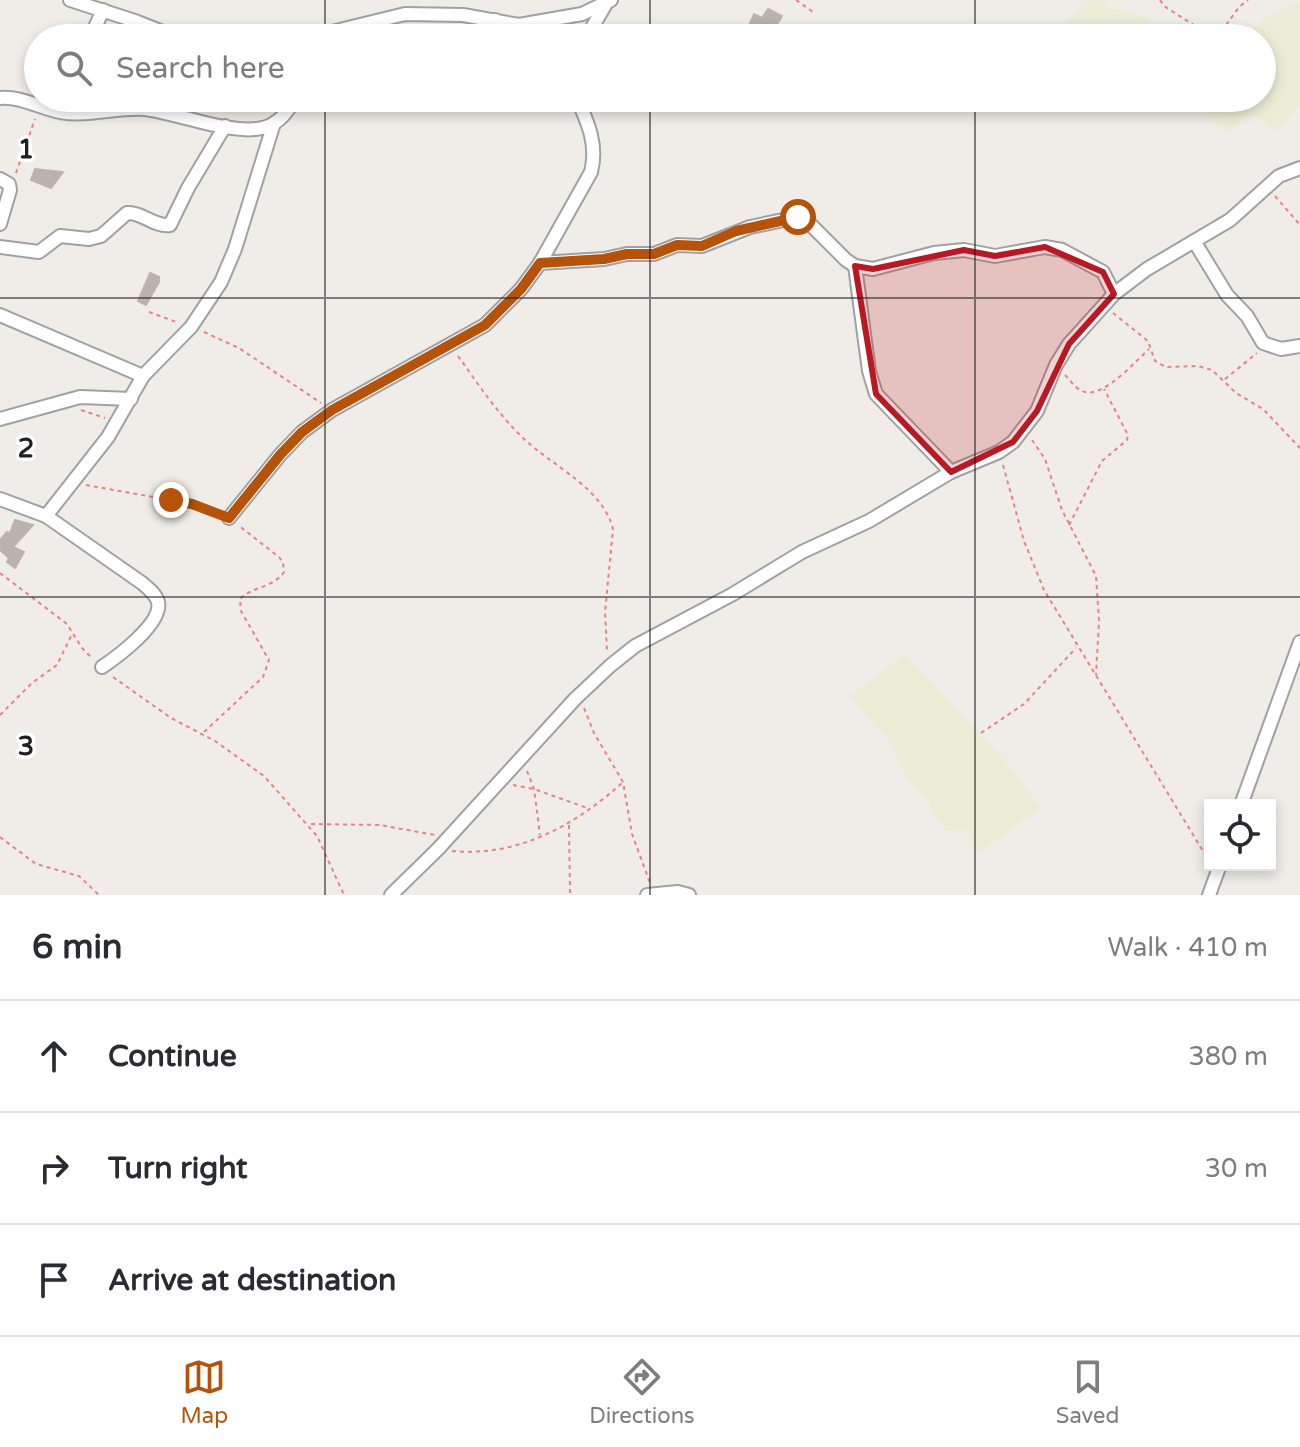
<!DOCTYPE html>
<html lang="en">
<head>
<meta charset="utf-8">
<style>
	body { margin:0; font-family:"Varela Round",sans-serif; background:#f2f2f3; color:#2b2b33 }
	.controls { position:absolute; right:24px; bottom:24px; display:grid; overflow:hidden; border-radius:0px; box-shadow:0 4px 12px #0003 }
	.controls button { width:72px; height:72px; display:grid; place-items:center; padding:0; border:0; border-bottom:2px solid #e1e1e2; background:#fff; color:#2b2b33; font:40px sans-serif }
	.stop { position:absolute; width:24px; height:24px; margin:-18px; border:6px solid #b45309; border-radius:50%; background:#fff }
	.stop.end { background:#b45309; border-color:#fff; box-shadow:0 2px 8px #0008 }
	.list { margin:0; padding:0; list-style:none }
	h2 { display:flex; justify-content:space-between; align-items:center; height:104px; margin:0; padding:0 32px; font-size:34px }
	h2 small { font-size:26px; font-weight:400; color:#7c7c81 }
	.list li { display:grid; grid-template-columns:52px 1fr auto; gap:24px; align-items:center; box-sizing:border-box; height:112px; padding:0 32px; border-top:2px solid #e1e1e2 }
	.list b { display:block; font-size:30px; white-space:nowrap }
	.list em { font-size:26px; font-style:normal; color:#7c7c81 }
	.icon { flex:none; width:44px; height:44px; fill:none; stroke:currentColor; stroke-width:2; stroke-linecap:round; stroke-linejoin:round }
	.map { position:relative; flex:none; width:1300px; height:895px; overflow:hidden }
	.search { position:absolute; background:#fff; box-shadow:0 4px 12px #0003; left:24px; right:24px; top:24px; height:88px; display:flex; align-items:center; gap:20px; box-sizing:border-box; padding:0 28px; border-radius:44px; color:#7c7c81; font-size:30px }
	.sheet { height:440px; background:#fff }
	nav { display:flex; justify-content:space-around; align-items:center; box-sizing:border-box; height:112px; border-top:2px solid #e1e1e2; background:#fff; font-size:22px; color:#7c7c81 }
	nav a { display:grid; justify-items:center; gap:4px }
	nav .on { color:#b45309 }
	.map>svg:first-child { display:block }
</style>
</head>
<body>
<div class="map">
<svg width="1300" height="895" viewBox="0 0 1300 895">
	<rect width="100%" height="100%" fill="#f0ede8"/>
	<g fill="#ececd6">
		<polygon points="1093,0 1103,0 1109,9 1131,12 1148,19 1157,38 1045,38"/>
		<polygon points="1300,1 1300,105 1276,132 1250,113 1229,133 1210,120 1194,98 1262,98 1262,38 1244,38 1266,17"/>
		<polygon points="905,654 1008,764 1041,808 978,853 967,831 945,830 932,811 927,797 907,780 886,736 874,726 850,696"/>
	</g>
	<g fill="#b9b2ae" stroke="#c0b3ac" stroke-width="2">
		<polygon points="768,9 782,16 774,30 792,38 769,38 749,26 754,14 762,18"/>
		<polygon points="35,169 63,172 51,188 31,180"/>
		<polygon points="150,273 159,277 159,282 146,305 138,301"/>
		<polygon points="15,520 33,525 13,547 24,552 15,568 7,562 9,558 0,550 0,540 7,532 10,533"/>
	</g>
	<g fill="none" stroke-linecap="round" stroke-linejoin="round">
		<g stroke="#a1a1a1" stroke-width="16">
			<g id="minor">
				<polyline points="70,0 135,21 178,38"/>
				<polyline points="519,25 533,38"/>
				<polyline points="90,38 103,10"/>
				<polyline points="307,38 405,14 463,15 519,25 582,14 611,0"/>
				<polyline points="469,38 495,20"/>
				<polyline points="586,38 607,2"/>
				<path d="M0 98C20 96 40 108 60 112 89 117 116 107 145 109 178 113 235 137 266 127 281 122 288 110 296 98"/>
				<polyline points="0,179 9,184 10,190 0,224"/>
				<polyline points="1194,241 1227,295 1247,316 1263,343 1281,349 1300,346"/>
				<path d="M0 247 39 252 60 236 89 239 101 236 127 213C142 212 154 227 170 225L188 188 225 126"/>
				<polyline points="540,263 604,259 627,254 654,254 677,245 702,246 750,227 798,217 807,221 846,260 855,266 873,269 934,253 964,250 995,256 1045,247 1062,250 1103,272 1114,294"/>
				<polyline points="855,266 869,371 876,394 951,472"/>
				<polyline points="0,315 143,376"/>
				<polyline points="0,419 80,397 131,399"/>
				<path d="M0 499 46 516 142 583C148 588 156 594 158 602 163 623 117 657 102 667"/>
				<polyline points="46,516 108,437 143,376 191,327 221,282 235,249 274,123"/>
				<path d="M229 518 280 455 302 432 332 410 485 325 521 289 540 263 591 172C598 145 588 123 577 98"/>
				<polyline points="1241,805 1300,642"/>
				<polyline points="391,895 438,849 575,699 610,666 635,646 733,594 802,552 869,521 951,472 999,452 1013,442 1037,411 1056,365 1069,344 1114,294 1147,269 1230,220 1279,176 1300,168"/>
				<polyline points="647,895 678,892 689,895"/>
				<polyline points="1209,895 1220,865"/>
			</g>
		</g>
		<g stroke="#e9837f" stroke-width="2" stroke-dasharray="4 4" stroke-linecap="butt">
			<polyline points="796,0 813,12"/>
			<polyline points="1160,0 1164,6 1214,38"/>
			<polyline points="1217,38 1239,7 1248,0"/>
			<polyline points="185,105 194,98"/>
			<polyline points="16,173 35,119"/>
			<polyline points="1275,196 1300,225"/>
			<polyline points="149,312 179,323"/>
			<polyline points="1113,313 1148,341 1155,361 1166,367 1198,366 1212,370 1236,393 1263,409 1300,448"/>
			<polyline points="204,332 239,348 321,403"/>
			<path d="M458 356C478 384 498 414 523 438 552 466 603 488 613 529L605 612 607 651"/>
			<path d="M1065 375C1071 381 1076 390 1085 392 1104 397 1135 362 1149 349"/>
			<polyline points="1225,379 1257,353"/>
			<polyline points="81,410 105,418"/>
			<polyline points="1032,440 1045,459 1062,510 1096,576 1099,621 1096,675"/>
			<polyline points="1003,465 1024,541 1044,590 1209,861"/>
			<polyline points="86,485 192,504 220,514"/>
			<polyline points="1069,525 1102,461 1127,440 1128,435 1104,389"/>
			<polyline points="0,573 67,624 82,648 93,659"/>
			<polyline points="113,677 171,718 215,741 264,776 317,836 344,895"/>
			<polyline points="584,708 594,733 623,782 632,834 650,883"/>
			<polyline points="0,715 32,683 57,665 72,634"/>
			<path d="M204 732 263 677 269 660 241 611 240 599C253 586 273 588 284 572L283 562 279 557 238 525"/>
			<polyline points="981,733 1024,704 1076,648"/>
			<polyline points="527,771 534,789 540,835"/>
			<polyline points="513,785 534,789 590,809"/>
			<polyline points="311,824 380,825 435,835"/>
			<polyline points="569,825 570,895"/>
			<polyline points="0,837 36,864 79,876 99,895"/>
			<path d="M452 851C518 857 574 826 622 783"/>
		</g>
		<use href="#minor" stroke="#fff" stroke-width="12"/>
	</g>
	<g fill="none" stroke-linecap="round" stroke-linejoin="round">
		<polyline stroke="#b45309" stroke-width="10" points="171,500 192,504 229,518 280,455 302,432 332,410 485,325 521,289 540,263 604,259 627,254 654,254 677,245 702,246 736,231 798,217"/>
	</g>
	<path fill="#b81923" fill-opacity="0.2" stroke="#b81923" stroke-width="6" stroke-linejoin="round" d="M1045 247 1103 272 1114 294 1069 344 1037 411 1013 442 951 472 876 394 855 266 873 269 964 250 995 256Z"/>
	<path fill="none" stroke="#202020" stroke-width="2" stroke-opacity="0.55" d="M325 0V38M650 0V38M975 0V38M325 98V895M650 98V895M975 98V895M0 298H1300M0 597H1300"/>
	<g font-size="26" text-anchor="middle" font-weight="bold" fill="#202020" stroke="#fff" stroke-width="7" stroke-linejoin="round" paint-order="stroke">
		<text x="26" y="158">1</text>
		<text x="26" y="457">2</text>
		<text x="26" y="755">3</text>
	</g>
</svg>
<div class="controls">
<button><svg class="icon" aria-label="locate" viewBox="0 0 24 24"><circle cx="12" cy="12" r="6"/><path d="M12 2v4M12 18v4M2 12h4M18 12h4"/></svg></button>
</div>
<div class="stop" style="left:798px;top:217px"></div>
<div class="stop end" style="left:171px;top:500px"></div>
<div class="search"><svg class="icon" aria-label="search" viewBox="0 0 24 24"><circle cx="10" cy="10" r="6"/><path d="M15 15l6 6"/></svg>Search here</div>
</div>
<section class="sheet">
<h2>6 min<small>Walk · 410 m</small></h2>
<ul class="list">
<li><svg class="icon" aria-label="ahead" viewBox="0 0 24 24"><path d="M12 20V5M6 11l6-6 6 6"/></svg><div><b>Continue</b></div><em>380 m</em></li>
<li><svg class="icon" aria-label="right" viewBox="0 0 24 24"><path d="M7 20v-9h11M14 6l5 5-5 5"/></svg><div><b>Turn right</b></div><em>30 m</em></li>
<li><svg class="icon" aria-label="arrive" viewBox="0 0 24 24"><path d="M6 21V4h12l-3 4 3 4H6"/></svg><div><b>Arrive at destination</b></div></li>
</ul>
</section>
<nav>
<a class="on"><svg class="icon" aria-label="map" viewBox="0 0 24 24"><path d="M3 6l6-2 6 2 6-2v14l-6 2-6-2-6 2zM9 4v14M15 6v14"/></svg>Map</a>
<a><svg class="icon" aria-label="directions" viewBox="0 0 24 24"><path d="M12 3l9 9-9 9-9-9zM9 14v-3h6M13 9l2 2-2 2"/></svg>Directions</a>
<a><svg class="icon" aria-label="saved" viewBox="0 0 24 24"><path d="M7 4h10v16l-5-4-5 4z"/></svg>Saved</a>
</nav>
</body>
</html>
